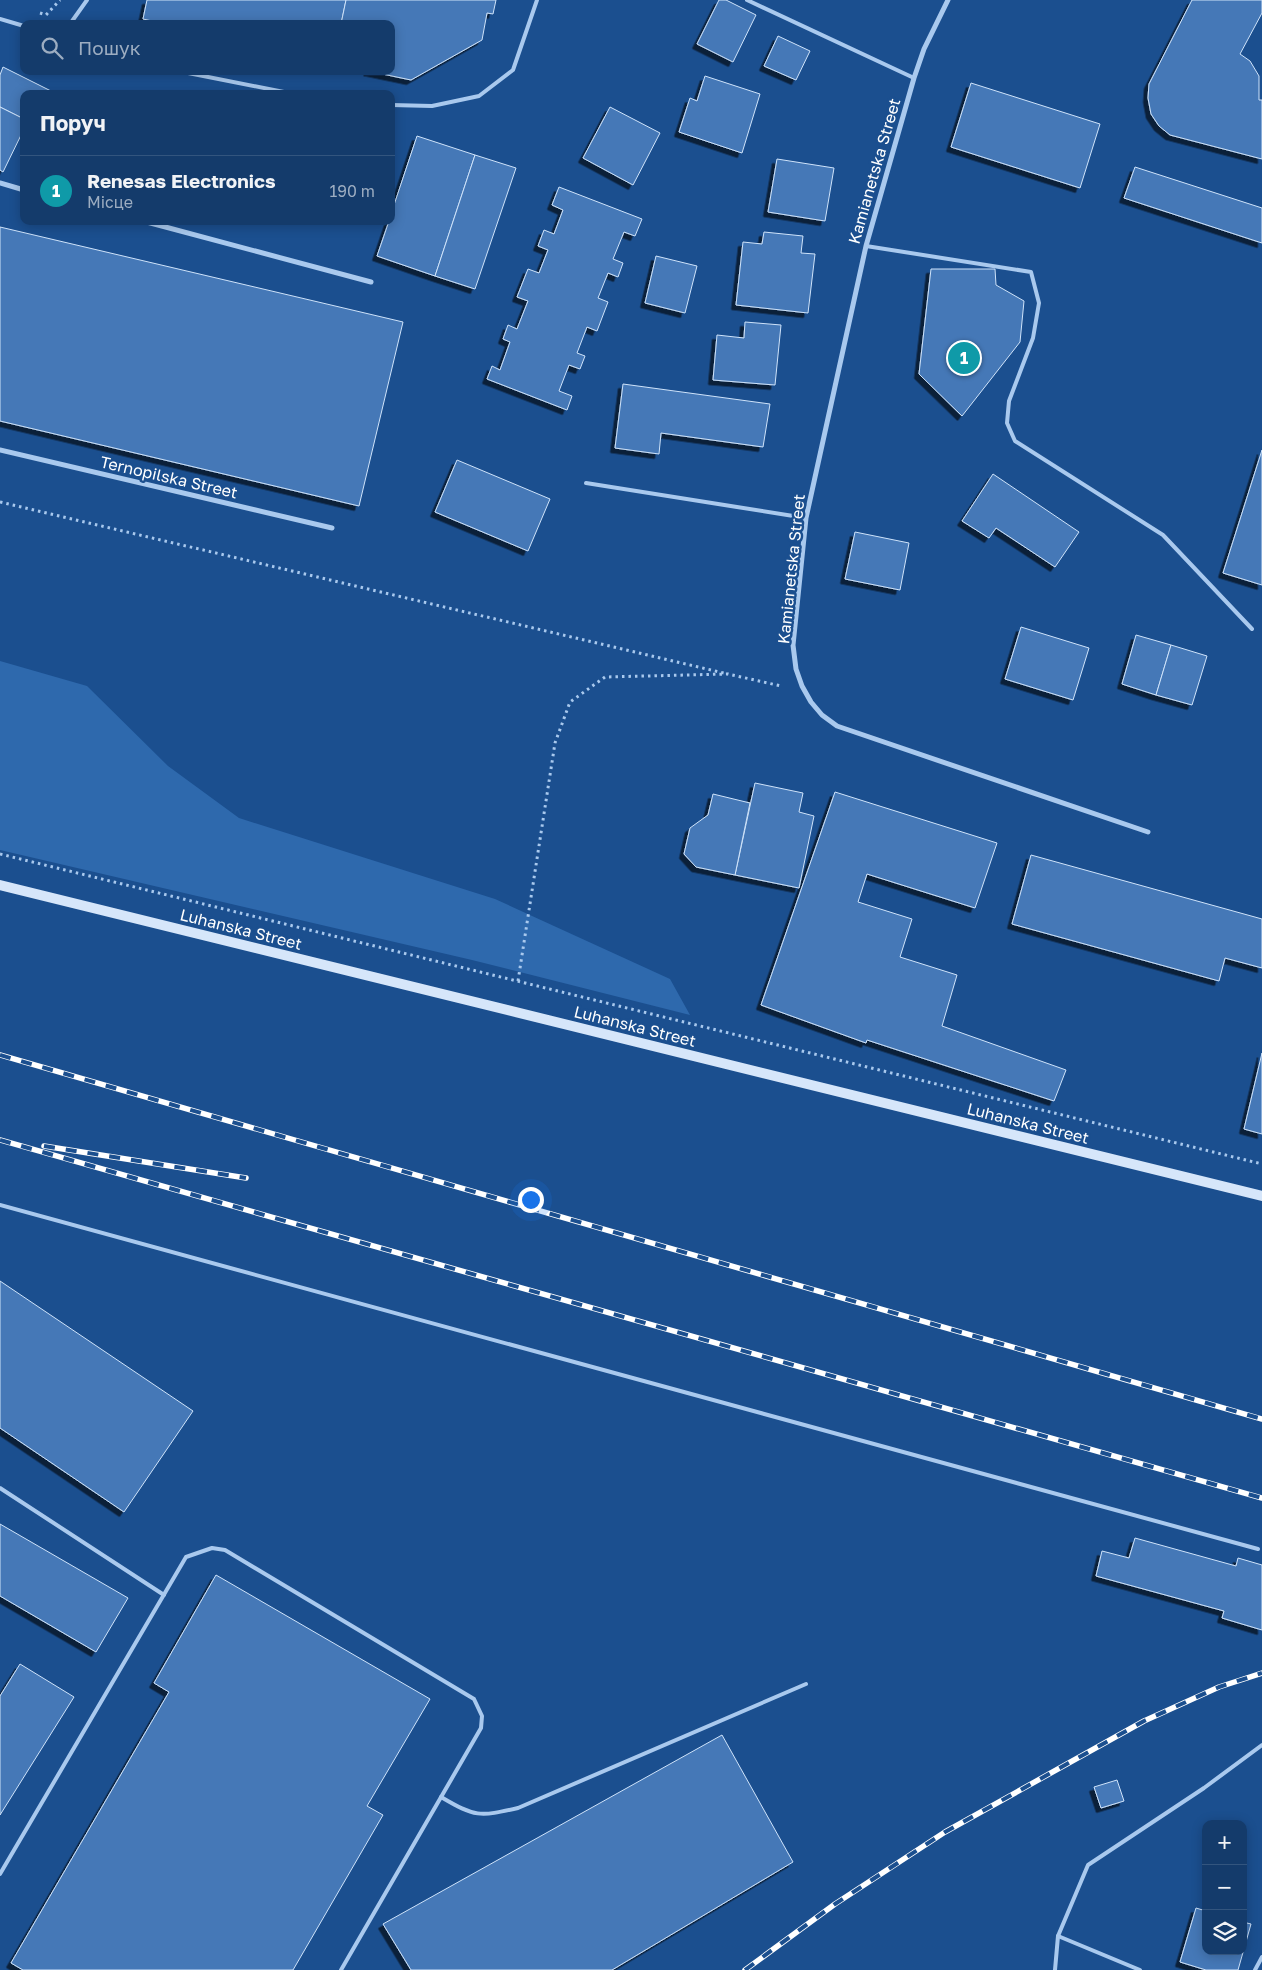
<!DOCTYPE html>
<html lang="uk">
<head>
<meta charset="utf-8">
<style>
	body { margin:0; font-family:"Golos Text",sans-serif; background:#1d4271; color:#f1f3f6 }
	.controls { position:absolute; right:15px; bottom:15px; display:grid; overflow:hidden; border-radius:10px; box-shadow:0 2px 12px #0003 }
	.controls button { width:45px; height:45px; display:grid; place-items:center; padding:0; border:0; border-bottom:1px solid #33557e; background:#143b6b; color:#f1f3f6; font:25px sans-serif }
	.you { position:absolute; left:530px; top:1199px; width:18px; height:18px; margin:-12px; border:4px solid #fff; border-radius:50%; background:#1a73e8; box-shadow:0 0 0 8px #1a73e833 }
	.badge { display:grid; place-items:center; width:32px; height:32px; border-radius:50%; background:#8bbbb9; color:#fff; font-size:16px; font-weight:700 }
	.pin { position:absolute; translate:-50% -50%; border:2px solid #fff; box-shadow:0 1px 5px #0006 }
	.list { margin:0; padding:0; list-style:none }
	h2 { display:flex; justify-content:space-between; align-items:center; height:65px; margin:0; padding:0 20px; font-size:21px }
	h2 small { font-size:16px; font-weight:400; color:#9dadc1 }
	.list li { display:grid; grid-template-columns:32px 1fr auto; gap:15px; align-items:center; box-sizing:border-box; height:70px; padding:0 20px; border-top:1px solid #33557e }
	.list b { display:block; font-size:19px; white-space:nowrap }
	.list p { margin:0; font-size:16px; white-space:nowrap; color:#9dadc1 }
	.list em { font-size:16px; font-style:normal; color:#9dadc1 }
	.icon { flex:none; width:28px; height:28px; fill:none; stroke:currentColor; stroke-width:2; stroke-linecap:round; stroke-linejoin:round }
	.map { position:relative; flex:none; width:1262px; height:1970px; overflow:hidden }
	.search { position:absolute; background:#143b6b; box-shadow:0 2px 12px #0003; left:20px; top:20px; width:375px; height:55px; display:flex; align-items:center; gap:12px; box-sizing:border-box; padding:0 18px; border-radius:10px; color:#9dadc1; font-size:19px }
	.panel { position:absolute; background:#143b6b; box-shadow:0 2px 12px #0003; left:20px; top:90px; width:375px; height:135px; border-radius:10px }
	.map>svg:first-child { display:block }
</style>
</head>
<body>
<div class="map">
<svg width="1262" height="1970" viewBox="0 0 1262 1970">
	<defs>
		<filter id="shadow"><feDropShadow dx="-4.5" dy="4.5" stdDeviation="0" flood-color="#0009"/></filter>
	</defs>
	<rect width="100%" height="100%" fill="#1b4f8f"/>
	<polygon fill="#2e69ad" points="0,661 87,686 168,766 239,818 495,899 670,979 690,1015 472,960 0,850"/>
	<g fill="#4478b7" stroke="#cfe3fa" filter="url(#shadow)">
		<polygon points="147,0 346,0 341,24 166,24 143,19"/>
		<polygon points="346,0 496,0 493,14 487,13 482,40 411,80 368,71 391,71 391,24 341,24"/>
		<polygon points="719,0 726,0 756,15 733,62 697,44"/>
		<polygon points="1192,0 1262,0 1262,13 1240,54 1250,61 1259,76 1259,100 1262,100 1262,159 1170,135 1159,126 1151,114 1148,98 1149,84"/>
		<polygon points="778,36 810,51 796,80 764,66"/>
		<polygon points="3,67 57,94 24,94 24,119 0,107 0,75"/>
		<polygon points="705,76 760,94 742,153 679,132 690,98 697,101"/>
		<polygon points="971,83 1100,124 1080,188 951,147"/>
		<polygon points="0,107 24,119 24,129 3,172 0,170"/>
		<polygon points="610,107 660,133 633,185 583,158"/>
		<polygon points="417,136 475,155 435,276 377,256 389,221 391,221 391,214"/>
		<polygon points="475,155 516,168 475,289 435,276"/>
		<polygon points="777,159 834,168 825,221 768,212"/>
		<polygon points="1135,167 1262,208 1262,243 1124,198"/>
		<polygon points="559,187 642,219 635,236 624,232 613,259 623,263 618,277 608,273 598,298 608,302 597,331 587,327 577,353 585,356 580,369 569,365 559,391 572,396 567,410 487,379 492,366 500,370 510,342 503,339 508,325 517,329 528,301 517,297 528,269 539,273 548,250 538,246 544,230 554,234 563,210 552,205"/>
		<polygon points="0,227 403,322 359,506 0,421"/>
		<polygon points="764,232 803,236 801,253 815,254 808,313 736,305 743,242 762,244"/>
		<polygon points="656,256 697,266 685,313 645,303"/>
		<polygon points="931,269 995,269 996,285 1024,301 1020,342 962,416 919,374"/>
		<polygon points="745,322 781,325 775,385 713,380 717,335 744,338"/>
		<polygon points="623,384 770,404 763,447 661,433 659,454 615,448"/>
		<polygon points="1262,450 1262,585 1223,573"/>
		<polygon points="457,460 550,499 528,551 435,512"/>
		<polygon points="993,474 1079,532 1055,567 996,528 989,538 962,521"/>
		<polygon points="855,532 909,543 900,590 845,579"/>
		<polygon points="1021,627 1089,648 1073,700 1005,679"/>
		<polygon points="1136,635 1171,645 1156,695 1122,684"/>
		<polygon points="1171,645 1207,656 1192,705 1156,695"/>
		<polygon points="755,783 803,793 799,812 814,816 799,888 735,875"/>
		<polygon points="835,792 997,843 975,908 867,874 858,902 912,919 900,957 957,975 942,1026 1066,1070 1054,1101 867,1040 866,1043 761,1005"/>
		<polygon points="713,794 750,803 735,875 696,867 684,854 690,828 708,815"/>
		<polygon points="1031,855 1262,919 1262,968 1225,958 1219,981 1012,924"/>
		<polygon points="1262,1053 1262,1134 1244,1129"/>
		<polygon points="0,1281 193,1411 124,1512 0,1428"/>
		<polygon points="0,1524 128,1598 96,1652 0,1596"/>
		<polygon points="1135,1538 1236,1566 1238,1558 1262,1565 1262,1630 1222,1618 1224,1611 1096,1576 1102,1551 1129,1558"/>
		<polygon points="216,1575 430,1699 367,1806 383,1815 293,1970 23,1970 11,1963 169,1692 154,1683"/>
		<polygon points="20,1664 74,1697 0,1815 0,1696"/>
		<polygon points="722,1735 793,1862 612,1970 411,1970 383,1924"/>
		<polygon points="1117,1780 1124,1801 1101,1808 1094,1787"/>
		<polygon points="1196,1908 1206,1911 1206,1951 1243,1951 1243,1922 1251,1924 1238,1970 1206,1970 1180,1962"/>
	</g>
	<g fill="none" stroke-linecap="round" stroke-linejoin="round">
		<g stroke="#a9c9ee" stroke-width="3" stroke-dasharray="2.5 4" stroke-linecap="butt">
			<polyline points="40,13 46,15 60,0"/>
			<polyline points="0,502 728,674"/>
			<polyline points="0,854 1262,1164"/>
			<polyline points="518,981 555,743 570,702 605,677 728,674 781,686"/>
		</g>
		<g stroke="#a9c9ee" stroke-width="4">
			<polyline points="747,0 914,78"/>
			<polyline points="0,19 24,26"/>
			<polyline points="70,24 87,0"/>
			<polyline points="178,71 294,94"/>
			<polyline points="391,105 432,106 479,96 513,70 537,0"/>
			<polyline points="866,246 1031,272 1039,303 1033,338 1009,401 1007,423 1015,441 1163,535 1252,629"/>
			<polyline points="586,483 806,518"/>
			<polyline points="0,1205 1258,1549"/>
			<polyline points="0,1488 164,1595"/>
			<path d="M441 1797C475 1817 479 1817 518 1808L806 1684"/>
			<polyline points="0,1874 186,1557 212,1548 225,1550 474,1699 482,1716 481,1728 341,1970"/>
			<polyline points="1058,1936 1140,1970"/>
			<polyline points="1055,1970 1058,1936 1088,1865 1204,1788 1262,1745"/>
			<polyline points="1255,1970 1262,1957"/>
		</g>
		<g stroke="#a9c9ee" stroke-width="5">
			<polyline points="948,0 924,49 914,78 866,246 806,518 793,645 796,669 802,686 811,702 822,715 837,726 1148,832"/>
			<polyline points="0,183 24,190"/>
			<polyline points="143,221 371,282"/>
			<polyline points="0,450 332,528"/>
		</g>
		<polyline stroke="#d6e6fa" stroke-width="10" points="0,885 1262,1196"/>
		<g stroke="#fff" stroke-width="5.5">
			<g id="rail">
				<polyline points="0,1055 1262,1419"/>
				<polyline points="0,1140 1262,1498"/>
				<polyline points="44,1146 246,1178"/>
				<polyline points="745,1970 835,1904 945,1832 1144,1721 1219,1687 1262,1673"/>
			</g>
		</g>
		<use href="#rail" stroke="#1b4f8f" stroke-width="4" stroke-dasharray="11" stroke-linecap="butt"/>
	</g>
	<g text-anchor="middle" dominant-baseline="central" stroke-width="5" stroke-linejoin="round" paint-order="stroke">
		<g font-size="16" fill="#fff" stroke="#1b4f8f">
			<text transform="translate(874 171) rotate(-74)">Kamianetska Street</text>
			<text transform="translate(169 477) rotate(13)">Ternopilska Street</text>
			<text transform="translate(791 569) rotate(-84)">Kamianetska Street</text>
			<text transform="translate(241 929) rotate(14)">Luhanska Street</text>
			<text transform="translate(635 1026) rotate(14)">Luhanska Street</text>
			<text transform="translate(1028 1123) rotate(14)">Luhanska Street</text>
		</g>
	</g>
</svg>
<div class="controls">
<button>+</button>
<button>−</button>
<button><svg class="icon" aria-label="layers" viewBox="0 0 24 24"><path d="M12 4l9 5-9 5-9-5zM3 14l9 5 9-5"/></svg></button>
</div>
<div class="you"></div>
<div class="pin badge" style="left:964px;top:358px;background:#0f9aa8">1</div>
<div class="search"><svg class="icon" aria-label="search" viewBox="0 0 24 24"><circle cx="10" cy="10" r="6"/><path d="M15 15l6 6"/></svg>Пошук</div>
<section class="panel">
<h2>Поруч<small></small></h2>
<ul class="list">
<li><span class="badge" style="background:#0f9aa8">1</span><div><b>Renesas Electronics</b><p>Місце</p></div><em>190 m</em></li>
</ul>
</section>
</div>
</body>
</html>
